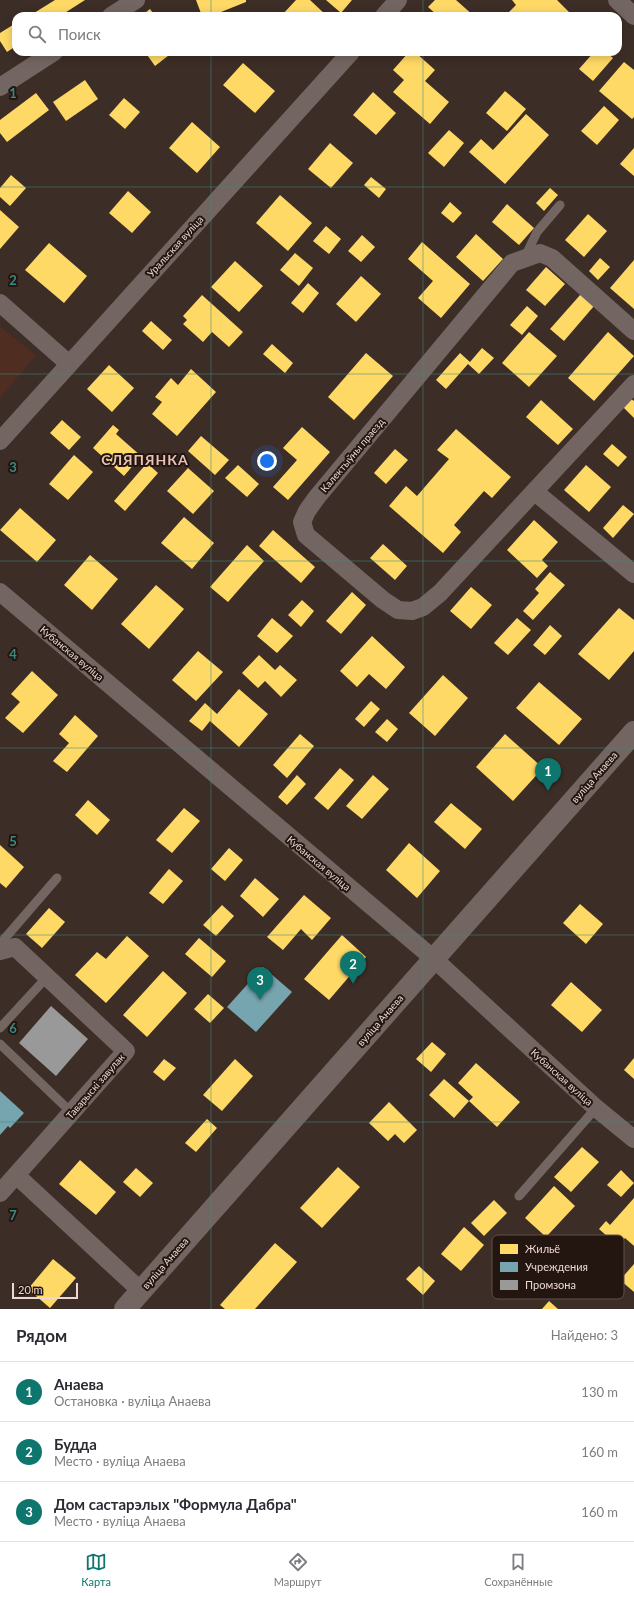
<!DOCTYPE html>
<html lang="ru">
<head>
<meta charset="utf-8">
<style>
	body { margin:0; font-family:Lato,sans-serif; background:#f2f2f3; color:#2b2b33 }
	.scale { position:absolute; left:12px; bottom:10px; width:66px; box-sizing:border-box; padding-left:4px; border:2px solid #ecd8d1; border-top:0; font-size:11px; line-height:14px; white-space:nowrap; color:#ecd8d1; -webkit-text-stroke:3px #231510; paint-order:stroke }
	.you { position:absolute; left:267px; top:461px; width:14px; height:14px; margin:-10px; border:3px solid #fff; border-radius:50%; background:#1a73e8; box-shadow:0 0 0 6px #1a73e833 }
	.badge { display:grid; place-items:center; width:26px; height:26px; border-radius:50%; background:#0f766e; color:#fff; font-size:13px; font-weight:700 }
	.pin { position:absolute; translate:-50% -33px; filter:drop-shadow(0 1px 2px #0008) }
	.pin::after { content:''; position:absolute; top:21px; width:14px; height:12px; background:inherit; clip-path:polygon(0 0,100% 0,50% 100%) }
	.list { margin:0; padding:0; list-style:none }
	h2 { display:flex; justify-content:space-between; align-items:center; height:52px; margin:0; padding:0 16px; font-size:17px }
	h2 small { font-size:13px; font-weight:400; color:#7c7c81 }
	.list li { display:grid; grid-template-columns:26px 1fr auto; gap:12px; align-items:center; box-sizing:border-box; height:60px; padding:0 16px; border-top:1px solid #e1e1e2 }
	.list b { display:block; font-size:15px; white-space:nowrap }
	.list p { margin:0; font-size:13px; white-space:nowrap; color:#7c7c81 }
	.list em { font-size:13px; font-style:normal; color:#7c7c81 }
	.icon { flex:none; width:22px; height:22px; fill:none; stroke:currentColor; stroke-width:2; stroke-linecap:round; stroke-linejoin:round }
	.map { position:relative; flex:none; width:634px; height:1309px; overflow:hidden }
	.search { position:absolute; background:#fff; box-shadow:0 2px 10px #0003; left:12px; right:12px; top:12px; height:44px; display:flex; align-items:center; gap:10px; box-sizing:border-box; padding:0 14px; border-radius:12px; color:#7c7c81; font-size:15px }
	.sheet { height:232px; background:#fff }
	nav { display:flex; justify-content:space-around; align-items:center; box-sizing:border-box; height:56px; border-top:1px solid #e1e1e2; background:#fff; font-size:11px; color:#7c7c81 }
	nav a { display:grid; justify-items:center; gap:2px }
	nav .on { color:#0f766e }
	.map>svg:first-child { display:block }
</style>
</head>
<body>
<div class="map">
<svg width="634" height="1309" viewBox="0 0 634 1309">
	<rect width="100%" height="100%" fill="#3d2d27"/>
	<polygon fill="#4f2d21" points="0,327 36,355 0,398"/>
	<g fill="#ffd966">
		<polygon points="55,0 85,0 60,16 36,16 34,13"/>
		<polygon points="196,0 246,0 246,2 211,16 202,16"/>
		<polygon points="296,0 310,0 327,16 281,16"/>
		<polygon points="326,0 352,0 341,13"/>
		<polygon points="435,0 456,0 474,16 438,16 428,7"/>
		<polygon points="512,0 557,0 571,14 569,16 513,16 509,12 516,5"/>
		<polygon points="150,9 155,16 141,16"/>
		<polygon points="16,23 16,46 7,52 0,41 0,33"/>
		<polygon points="145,52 173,52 155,66"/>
		<polygon points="409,52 415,52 435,70 425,81 449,102 430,124 393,92 404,80 393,70"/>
		<polygon points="594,52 606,52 613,58 593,81 579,69"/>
		<polygon points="624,62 634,70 634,117 632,119 599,91"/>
		<polygon points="243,63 275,91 255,113 223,85"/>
		<polygon points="85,80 98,99 66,121 53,102"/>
		<polygon points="505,91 526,109 507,131 486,113"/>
		<polygon points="373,92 396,113 376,135 353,115"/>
		<polygon points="36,93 49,110 7,142 0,133 0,120"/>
		<polygon points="124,98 140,112 125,129 109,115"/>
		<polygon points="604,106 619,120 597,145 581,131"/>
		<polygon points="526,114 549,135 505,184 469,152 481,139 493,150"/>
		<polygon points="192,122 220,147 197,173 169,148"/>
		<polygon points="449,130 464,143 444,167 428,153"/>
		<polygon points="330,143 353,163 331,188 308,169"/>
		<polygon points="634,148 634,176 620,164"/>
		<polygon points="11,175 26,188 10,206 0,197 0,188"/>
		<polygon points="371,177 386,189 379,198 364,185"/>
		<polygon points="550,188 558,195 544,211 536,203"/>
		<polygon points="128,191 151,212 132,233 109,213"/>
		<polygon points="280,195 312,223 288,251 256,223"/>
		<polygon points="450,202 462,213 453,223 441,213"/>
		<polygon points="507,204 534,228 519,245 492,222"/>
		<polygon points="0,210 19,227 0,249"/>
		<polygon points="588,214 607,231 584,257 565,240"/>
		<polygon points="326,226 341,239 329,254 313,241"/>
		<polygon points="476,234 503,259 483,281 456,257"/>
		<polygon points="362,235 375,247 361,262 348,251"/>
		<polygon points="422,242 470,284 441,318 418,298 433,281 408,259"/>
		<polygon points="49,243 87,276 64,303 25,270"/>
		<polygon points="295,253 313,268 299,286 280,270"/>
		<polygon points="600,258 610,267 598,280 589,271"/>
		<polygon points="634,260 634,309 610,288"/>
		<polygon points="235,261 263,286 239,312 211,287"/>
		<polygon points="546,267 565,284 545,306 526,290"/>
		<polygon points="361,276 381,294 356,322 336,304"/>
		<polygon points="308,283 319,293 303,313 291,303"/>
		<polygon points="581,294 594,306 564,341 550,329"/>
		<polygon points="202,295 243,332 229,347 212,332 203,342 183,324 187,320 183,316"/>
		<polygon points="527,306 538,316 522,335 510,325"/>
		<polygon points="151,321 172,340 163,350 142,331"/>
		<polygon points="529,332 557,356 529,387 502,363"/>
		<polygon points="608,332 634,356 594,401 568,378"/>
		<polygon points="272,344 293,363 285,373 263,354"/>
		<polygon points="482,348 494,358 479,374 468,364 446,389 436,380 460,353 470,362"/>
		<polygon points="366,353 393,376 354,420 328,397"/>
		<polygon points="109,365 134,388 112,412 87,389"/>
		<polygon points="191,369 216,392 177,436 152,414 162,402 155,397 171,378 178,385"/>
		<polygon points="631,399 634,401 634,418 623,407"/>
		<polygon points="541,400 573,429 558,445 526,417"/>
		<polygon points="62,420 81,437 69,450 50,433"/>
		<polygon points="113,425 119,430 116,434 141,456 124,476 93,448"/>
		<polygon points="302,427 330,452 288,500 273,487 297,460 283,448"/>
		<polygon points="456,429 511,477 492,498 484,491 454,525 461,532 443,553 389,506 406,486 417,496 449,459 437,450"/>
		<polygon points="201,436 229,460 215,475 188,451"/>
		<polygon points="612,444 627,457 618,467 603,454"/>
		<polygon points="395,449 408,460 386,484 374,473"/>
		<polygon points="74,455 93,472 68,500 49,484"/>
		<polygon points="147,463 158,473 125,511 114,501"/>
		<polygon points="238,465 259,484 247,497 225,478"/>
		<polygon points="586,465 611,487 589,512 564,490"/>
		<polygon points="188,468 214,491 193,514 167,491"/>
		<polygon points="623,505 634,514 613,538 603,528"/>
		<polygon points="20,508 56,540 37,562 0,530"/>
		<polygon points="184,517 214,543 192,569 161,543"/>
		<polygon points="534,520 558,542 542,560 548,566 537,578 507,550"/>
		<polygon points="273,530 315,567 301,583 259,546"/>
		<polygon points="383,544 407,566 395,580 370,558"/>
		<polygon points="247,545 264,561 228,602 210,587"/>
		<polygon points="90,555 118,579 92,610 64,585"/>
		<polygon points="550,572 565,585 533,620 523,611 539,593 535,589"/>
		<polygon points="156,585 184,609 149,649 121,624"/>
		<polygon points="471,587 492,605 471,629 450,611"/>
		<polygon points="352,592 366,605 341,634 326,621"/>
		<polygon points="302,600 314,611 301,627 288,615"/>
		<polygon points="619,608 634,620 634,651 609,680 578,654"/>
		<polygon points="272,618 293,636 277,653 257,636"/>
		<polygon points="517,618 531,630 508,655 494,643"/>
		<polygon points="550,625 562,636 545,655 533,645"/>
		<polygon points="372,636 405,667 386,689 369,674 357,687 340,671"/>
		<polygon points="198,651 223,672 196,701 172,680"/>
		<polygon points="259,655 275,670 280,665 297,680 281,697 265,681 258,688 242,673"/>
		<polygon points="32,671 58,695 23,733 5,718 20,702 11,694"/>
		<polygon points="443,675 468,698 435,736 409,713"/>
		<polygon points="539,682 582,719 559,745 516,708"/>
		<polygon points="239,689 268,714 239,747 210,721 202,731 189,721 205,703 217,714"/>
		<polygon points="371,701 380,709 364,727 355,719"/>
		<polygon points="75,715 98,736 67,772 53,761 69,743 59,734"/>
		<polygon points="387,719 398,729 387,742 375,732"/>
		<polygon points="300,734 314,746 287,778 273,765"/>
		<polygon points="505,734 543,768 513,801 476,767"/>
		<polygon points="340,768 354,780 328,810 314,798"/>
		<polygon points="297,775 306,784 287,805 278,797"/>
		<polygon points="373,775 389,789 362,819 346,806"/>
		<polygon points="88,800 110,820 97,835 75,815"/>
		<polygon points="451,803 482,829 465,849 434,822"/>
		<polygon points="184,808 200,821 172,853 156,840"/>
		<polygon points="409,843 440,871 417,898 386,870"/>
		<polygon points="0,845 24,867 6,888 0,883"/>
		<polygon points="229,848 243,860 225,881 211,869"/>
		<polygon points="169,869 183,881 163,904 149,893"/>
		<polygon points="255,878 279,899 263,917 240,896"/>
		<polygon points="304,895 331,918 312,940 301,929 283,950 267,937"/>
		<polygon points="580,904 603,924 586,944 563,923"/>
		<polygon points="222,905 234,916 216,936 203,925"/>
		<polygon points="49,908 65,922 42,948 26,934"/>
		<polygon points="342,935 366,957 329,1000 304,979"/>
		<polygon points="127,936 149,956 106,1003 75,975 97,952 106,959"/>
		<polygon points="199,938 226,961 212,977 185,954"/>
		<polygon points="163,971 187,993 147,1037 123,1015"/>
		<polygon points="571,982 602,1010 582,1032 551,1005"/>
		<polygon points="208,994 224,1008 210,1023 194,1009"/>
		<polygon points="432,1042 446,1054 431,1072 416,1059"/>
		<polygon points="634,1058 634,1079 624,1070"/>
		<polygon points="164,1059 176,1068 164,1081 153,1072"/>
		<polygon points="235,1059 253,1076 222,1111 203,1095"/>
		<polygon points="476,1063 520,1102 497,1127 469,1101 473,1097 458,1083"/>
		<polygon points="444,1079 469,1101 454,1118 429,1095"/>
		<polygon points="389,1102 417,1130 404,1143 395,1134 388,1141 369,1123"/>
		<polygon points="207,1119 217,1128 196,1152 185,1143"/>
		<polygon points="582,1147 599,1162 571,1192 554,1177"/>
		<polygon points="80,1160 116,1192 96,1215 59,1184"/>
		<polygon points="338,1167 360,1187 322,1228 300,1208"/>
		<polygon points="136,1168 153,1183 140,1197 123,1182"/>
		<polygon points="621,1170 634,1183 621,1197 607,1185"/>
		<polygon points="554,1186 575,1206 546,1237 525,1218"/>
		<polygon points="634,1198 634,1246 625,1238 618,1246 599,1229 606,1221 610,1225"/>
		<polygon points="494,1200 507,1213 484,1236 471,1223"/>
		<polygon points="464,1227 484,1245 461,1271 441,1254"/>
		<polygon points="275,1243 297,1262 255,1309 225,1309 220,1305"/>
		<polygon points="53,1259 76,1278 50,1308 28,1289"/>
		<polygon points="634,1264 634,1292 620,1280"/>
		<polygon points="419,1266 435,1281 423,1295 406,1279"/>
		<polygon points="549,1301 558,1309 542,1309"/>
	</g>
	<g fill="#76a5af">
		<polygon points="263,967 292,992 256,1032 227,1007"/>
		<polygon points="0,1091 24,1113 10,1128 8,1126 0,1135"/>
	</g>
	<polygon fill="#999" points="51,1006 88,1039 56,1076 19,1043"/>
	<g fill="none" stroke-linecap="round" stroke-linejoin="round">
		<g stroke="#736662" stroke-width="9">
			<polyline points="525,257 537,232 560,205"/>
			<polyline points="0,944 57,878"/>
			<polyline points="0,1028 47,977"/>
			<polyline points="0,1044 72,1113"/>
			<polyline points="519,1196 596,1108"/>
		</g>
		<g stroke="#736662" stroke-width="18">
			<polyline points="617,0 634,16"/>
			<polyline points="111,16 136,0"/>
			<polyline points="384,16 398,0"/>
			<polyline points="0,87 54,52"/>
			<polyline points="0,303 68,363"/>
			<polyline points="634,331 552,258 540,253 512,263 317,497 307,511 302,522 306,535 383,600 398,610 412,611 423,607 440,593 634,384"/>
			<polyline points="0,441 351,52"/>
			<polyline points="535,492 634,574"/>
			<polyline points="0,592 434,959 596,1108 634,1139"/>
			<polyline points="0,951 15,947 126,1051 0,1193"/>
			<polyline points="16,1175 141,1291"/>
		</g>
		<polyline stroke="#736662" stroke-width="22" points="125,1309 634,732"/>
	</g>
	<path fill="none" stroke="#3b8a82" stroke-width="1" stroke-opacity="0.55" d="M211 0V16M423 0V16M211 52V1309M423 52V1309M0 187H634M0 374H634M0 561H634M0 748H634M0 935H634M0 1122H634"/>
	<g text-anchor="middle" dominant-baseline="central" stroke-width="4" stroke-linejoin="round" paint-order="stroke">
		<g font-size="10" fill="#ecd8d1" stroke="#231510">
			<text transform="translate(175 246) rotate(-48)">Уральская вуліца</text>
			<text transform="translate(352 455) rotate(-50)">Калектыўны праезд</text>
			<text transform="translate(72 653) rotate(40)">Кубанская вуліца</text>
			<text transform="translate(594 777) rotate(-49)">вуліца Анаева</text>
			<text transform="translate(319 863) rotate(40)">Кубанская вуліца</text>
			<text transform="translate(380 1020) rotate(-49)">вуліца Анаева</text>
			<text transform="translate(562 1077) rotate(42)">Кубанская вуліца</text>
			<text transform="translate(95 1086) rotate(-49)">Таварыскі завулак</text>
			<text transform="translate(165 1263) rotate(-49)">вуліца Анаева</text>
		</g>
		<g font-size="14" font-weight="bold" letter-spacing="1" fill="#e9c2b4" stroke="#231510">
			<text x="145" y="459">СЛЯПЯНКА</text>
		</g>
	</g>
	<rect x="492" y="1235" width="132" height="64" rx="6" fill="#231510" stroke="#5f504a" stroke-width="1"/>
	<rect x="500" y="1244" width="18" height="10" fill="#ffd966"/>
	<rect x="500" y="1262" width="18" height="10" fill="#76a5af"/>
	<rect x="500" y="1280" width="18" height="10" fill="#999"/>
	<g font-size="11" fill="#ecd8d1">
		<text x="525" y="1253">Жильё</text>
		<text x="525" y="1271">Учреждения</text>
		<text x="525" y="1289">Промзона</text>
	</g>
	<g font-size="13" text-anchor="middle" font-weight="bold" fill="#3b8a82" stroke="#231510" stroke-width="4" stroke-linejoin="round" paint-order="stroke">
		<text x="13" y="98">1</text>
		<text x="13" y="285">2</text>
		<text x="13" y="472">3</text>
		<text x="13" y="659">4</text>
		<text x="13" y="846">5</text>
		<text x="13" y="1033">6</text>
		<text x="13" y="1220">7</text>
	</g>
</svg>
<div class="scale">20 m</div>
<div class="you"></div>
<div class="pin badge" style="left:548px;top:791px">1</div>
<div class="pin badge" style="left:353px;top:984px">2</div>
<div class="pin badge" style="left:260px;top:1000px">3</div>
<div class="search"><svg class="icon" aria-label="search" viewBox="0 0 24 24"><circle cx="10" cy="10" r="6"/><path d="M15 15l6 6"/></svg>Поиск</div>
</div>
<section class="sheet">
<h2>Рядом<small>Найдено: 3</small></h2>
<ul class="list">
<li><span class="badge">1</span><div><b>Анаева</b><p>Остановка · вуліца Анаева</p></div><em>130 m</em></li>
<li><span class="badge">2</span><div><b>Будда</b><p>Место · вуліца Анаева</p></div><em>160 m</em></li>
<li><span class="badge">3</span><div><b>Дом састарэлых &quot;Формула Дабра&quot;</b><p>Место · вуліца Анаева</p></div><em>160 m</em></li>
</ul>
</section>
<nav>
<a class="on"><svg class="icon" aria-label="map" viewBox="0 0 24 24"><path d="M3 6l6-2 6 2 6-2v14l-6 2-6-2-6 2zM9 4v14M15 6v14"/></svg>Карта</a>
<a><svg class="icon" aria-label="directions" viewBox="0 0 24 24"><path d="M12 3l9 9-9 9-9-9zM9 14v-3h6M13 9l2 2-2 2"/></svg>Маршрут</a>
<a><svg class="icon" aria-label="saved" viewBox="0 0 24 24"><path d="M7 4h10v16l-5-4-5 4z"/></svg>Сохранённые</a>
</nav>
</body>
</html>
